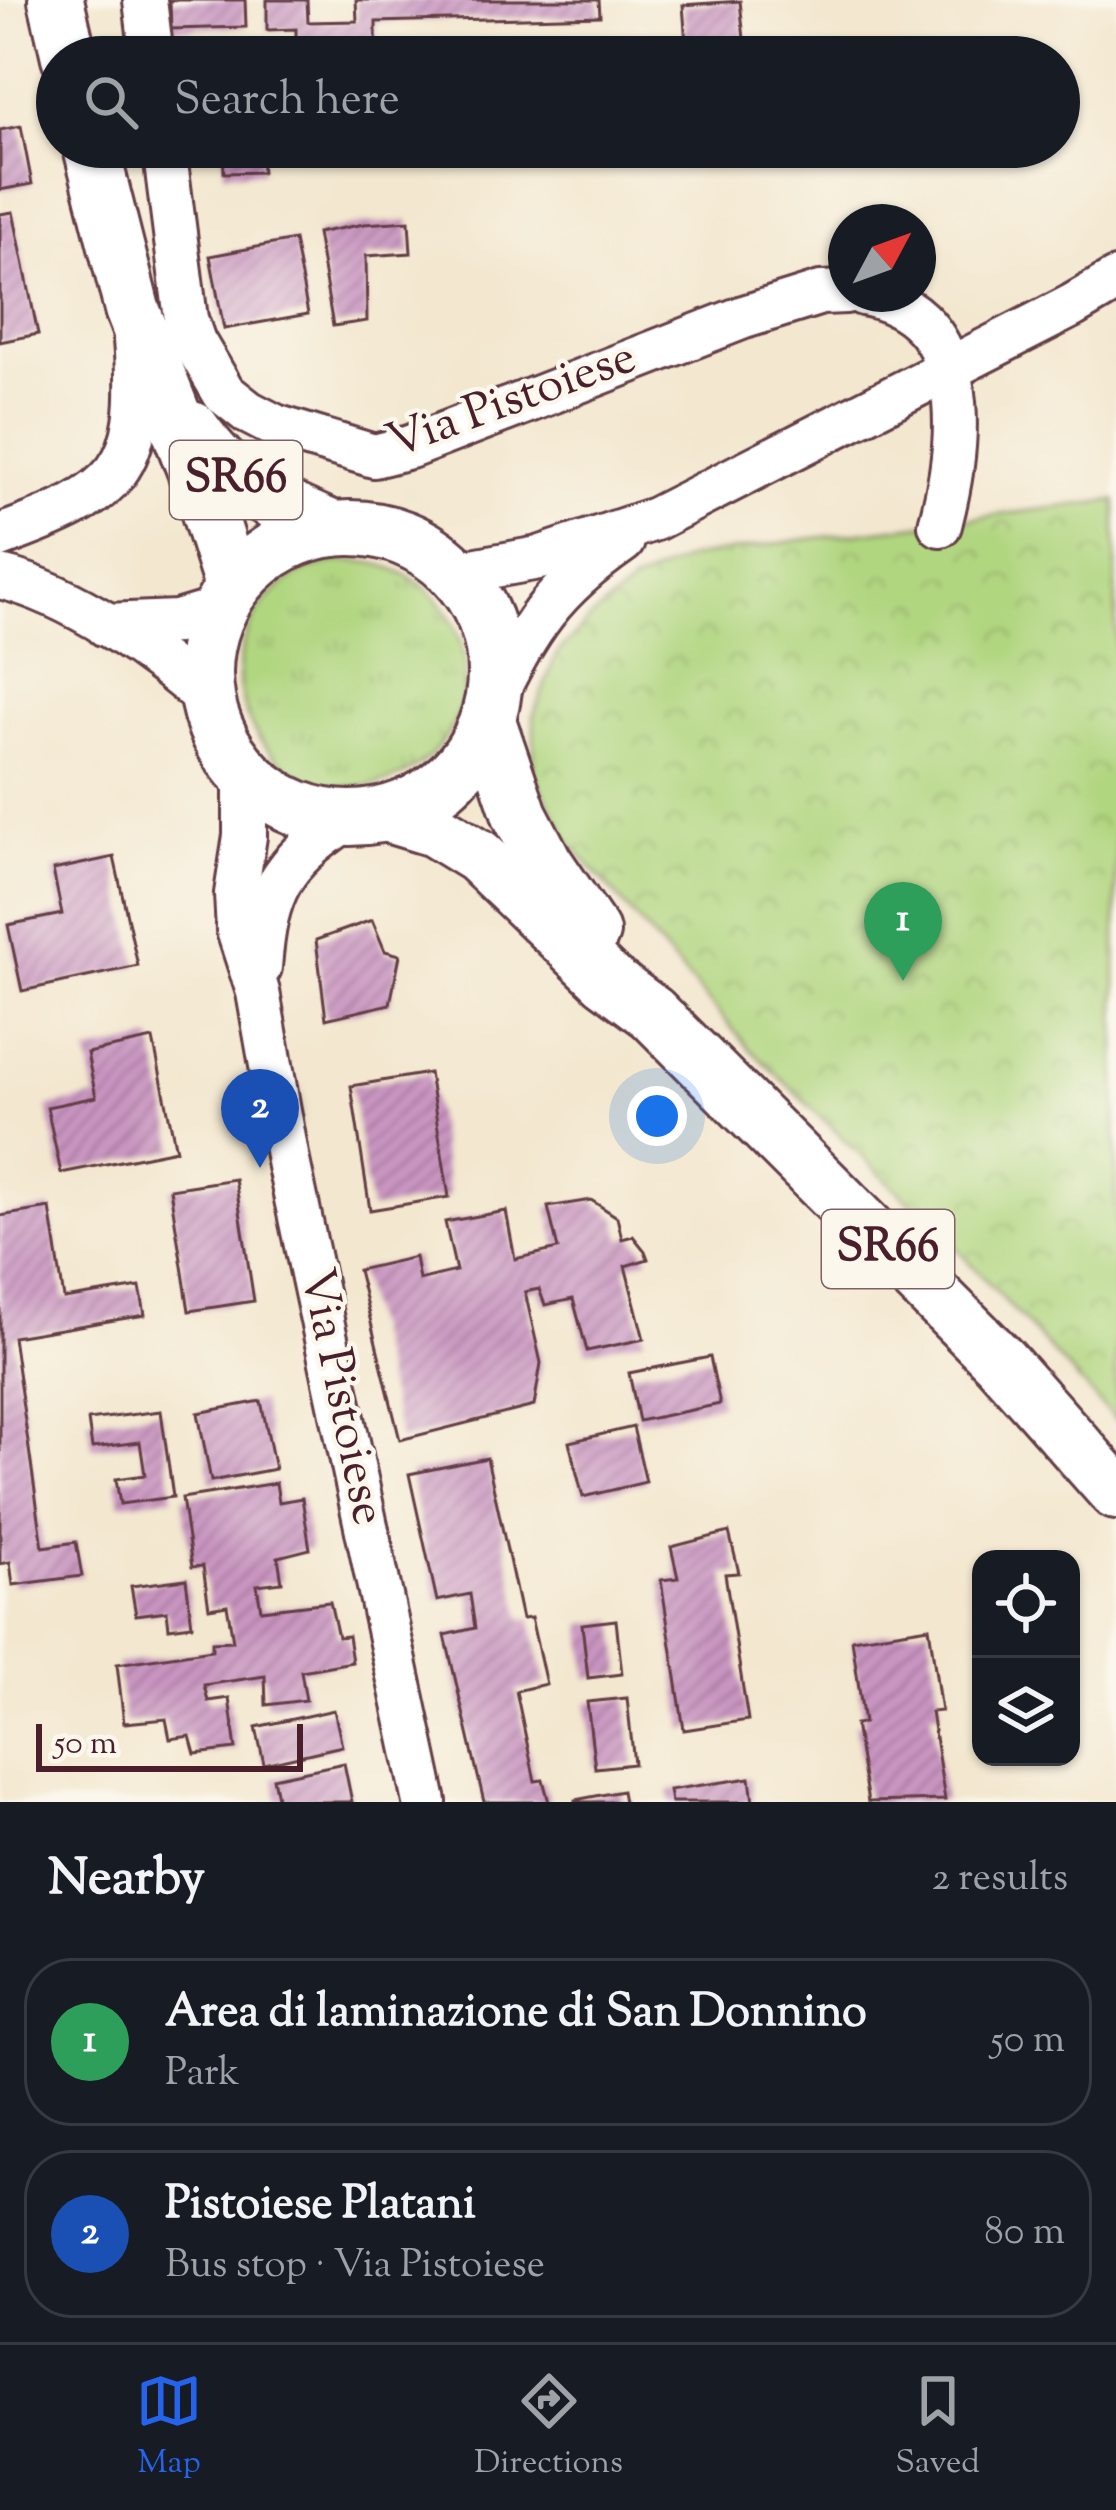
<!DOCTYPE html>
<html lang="en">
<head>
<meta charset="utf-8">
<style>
	body { margin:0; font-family:"Sorts Mill Goudy",serif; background:#242831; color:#f1f3f6 }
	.controls { position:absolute; right:36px; bottom:36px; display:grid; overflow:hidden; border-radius:24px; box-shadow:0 3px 9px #0004 }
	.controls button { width:108px; height:108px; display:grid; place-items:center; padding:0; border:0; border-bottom:3px solid #363941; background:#171b24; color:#f1f3f6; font:60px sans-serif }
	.compass { position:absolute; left:828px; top:204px; width:108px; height:108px; border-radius:50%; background:#171b24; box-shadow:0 3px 9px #0004; rotate:49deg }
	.scale { position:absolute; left:36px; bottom:30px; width:267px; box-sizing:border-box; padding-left:12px; border:6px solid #4a1f2b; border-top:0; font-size:33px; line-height:42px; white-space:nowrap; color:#4a1f2b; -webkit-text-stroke:9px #fbf7ec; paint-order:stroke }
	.you { position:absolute; left:657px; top:1116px; width:42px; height:42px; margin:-30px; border:9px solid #fff; border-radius:50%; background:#1a73e8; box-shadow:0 0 0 18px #1a73e833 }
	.badge { display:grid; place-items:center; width:78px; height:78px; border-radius:50%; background:#2563eb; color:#fff; font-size:39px; font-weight:700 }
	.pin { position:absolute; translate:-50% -99px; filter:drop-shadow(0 3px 6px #0008) }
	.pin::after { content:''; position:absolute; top:63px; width:42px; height:36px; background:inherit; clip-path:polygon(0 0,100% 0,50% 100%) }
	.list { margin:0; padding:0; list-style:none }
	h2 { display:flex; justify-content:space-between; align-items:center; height:156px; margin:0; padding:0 48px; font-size:51px }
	h2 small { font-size:39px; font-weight:400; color:#9ea1a6 }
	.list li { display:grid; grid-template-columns:78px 1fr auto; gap:36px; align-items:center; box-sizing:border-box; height:168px; margin:0 24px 24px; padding:0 24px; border:3px solid #363941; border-radius:48px }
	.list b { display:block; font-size:45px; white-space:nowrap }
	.list p { margin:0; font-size:39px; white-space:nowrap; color:#9ea1a6 }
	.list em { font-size:39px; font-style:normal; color:#9ea1a6 }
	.icon { flex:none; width:66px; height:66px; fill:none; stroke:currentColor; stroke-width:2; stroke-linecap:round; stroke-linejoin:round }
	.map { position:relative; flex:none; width:1116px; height:1802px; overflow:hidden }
	.search { position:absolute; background:#171b24; box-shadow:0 3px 9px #0004; left:36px; right:36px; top:36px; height:132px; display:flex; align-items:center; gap:30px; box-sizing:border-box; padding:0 42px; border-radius:66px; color:#9ea1a6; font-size:45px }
	.sheet { height:540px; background:#171b24 }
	nav { display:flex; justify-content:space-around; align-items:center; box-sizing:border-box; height:168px; border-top:3px solid #363941; background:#171b24; font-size:33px; color:#9ea1a6 }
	nav a { display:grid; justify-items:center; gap:6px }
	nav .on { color:#2563eb }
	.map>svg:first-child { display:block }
</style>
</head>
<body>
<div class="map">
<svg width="1116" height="1802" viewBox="0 0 1116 1802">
	<defs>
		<pattern id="grass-tufts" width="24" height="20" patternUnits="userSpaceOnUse" patternTransform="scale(3)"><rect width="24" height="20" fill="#b1d680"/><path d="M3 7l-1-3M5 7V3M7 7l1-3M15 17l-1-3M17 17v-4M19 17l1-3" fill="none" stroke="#9ab76f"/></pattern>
		<pattern id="park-crowns" width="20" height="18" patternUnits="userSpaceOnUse" patternTransform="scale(3)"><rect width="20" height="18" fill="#b1d680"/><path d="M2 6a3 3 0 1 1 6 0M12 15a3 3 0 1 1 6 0" fill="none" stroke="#9ab76f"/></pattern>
		<pattern id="building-hatch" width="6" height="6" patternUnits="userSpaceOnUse" patternTransform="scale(3)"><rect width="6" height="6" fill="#c995c1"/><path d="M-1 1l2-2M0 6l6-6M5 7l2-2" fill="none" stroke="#a5799d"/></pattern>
	</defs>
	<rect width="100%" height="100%" fill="#fbf7ec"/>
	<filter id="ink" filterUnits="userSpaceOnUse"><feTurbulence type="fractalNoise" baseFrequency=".00833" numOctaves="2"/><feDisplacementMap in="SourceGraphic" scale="24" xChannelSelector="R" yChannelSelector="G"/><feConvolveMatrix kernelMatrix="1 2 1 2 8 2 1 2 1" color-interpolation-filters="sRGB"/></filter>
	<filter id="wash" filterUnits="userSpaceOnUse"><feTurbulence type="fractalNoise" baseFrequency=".004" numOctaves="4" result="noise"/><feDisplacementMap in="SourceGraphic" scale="48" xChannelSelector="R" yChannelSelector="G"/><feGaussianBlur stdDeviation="2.7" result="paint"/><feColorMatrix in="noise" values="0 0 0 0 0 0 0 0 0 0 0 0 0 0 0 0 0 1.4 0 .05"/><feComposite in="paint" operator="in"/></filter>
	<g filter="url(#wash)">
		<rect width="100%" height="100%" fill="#f3e7cf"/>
		<circle fill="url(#grass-tufts)" stroke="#7e7a56" stroke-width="3" cx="352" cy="674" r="113"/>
		<polygon fill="url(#park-crowns)" stroke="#7e7a56" stroke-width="3" points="1116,500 1116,1421 945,1236 750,1049 569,842 534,773 534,714 556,655 589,620 633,583 689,558 800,540"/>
		<g id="blocks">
			<g fill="url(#building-hatch)">
				<polygon points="170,0 245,0 246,27 171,29"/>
				<polygon points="267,0 307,0 308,22 357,21 356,0 599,0 600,16 376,22 376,57 311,57 311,45 296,46 296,29 267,30"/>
				<polygon points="740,1 744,39 686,43 683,5"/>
				<polygon points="237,43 237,57 166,57 166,44"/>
				<polygon points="21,126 32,184 0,190 0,130"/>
				<polygon points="223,147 261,147 262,172 224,173"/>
				<polygon points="13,212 38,334 0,342 0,214"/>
				<polygon points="409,221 411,253 366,256 367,321 333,326 317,233 364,224"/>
				<polygon points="294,240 308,314 224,329 210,256"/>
				<polygon points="114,857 138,966 22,991 8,925 62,914 53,870"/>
				<polygon points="372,920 385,951 400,955 390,1004 326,1019 316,940"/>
				<polygon points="153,1039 176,1150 61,1173 47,1107 96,1097 87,1053"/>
				<polygon points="429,1073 449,1197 370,1210 351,1086"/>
				<polygon points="235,1179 254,1301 189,1311 170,1189"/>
				<polygon points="591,1200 617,1217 622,1239 633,1236 645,1251 648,1259 625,1266 644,1339 587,1351 573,1299 545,1305 539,1289 525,1292 541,1363 534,1406 400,1440 358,1270 415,1257 419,1280 456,1271 445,1222 506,1211 515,1259 558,1249 548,1207"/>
				<polygon points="50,1208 64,1299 140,1287 145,1315 13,1337 43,1547 76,1542 82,1576 13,1585 10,1562 0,1564 0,1216"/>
				<polygon points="710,1357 720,1404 639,1421 629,1373"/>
				<polygon points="261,1401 275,1469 211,1481 198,1413"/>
				<polygon points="161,1411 173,1497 120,1504 116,1479 145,1475 140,1442 92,1448 88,1420"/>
				<polygon points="633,1427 646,1482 583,1497 569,1442"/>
				<polygon points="487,1458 522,1619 531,1618 546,1684 516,1691 535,1781 543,1780 549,1802 484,1802 445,1635 475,1628 470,1594 437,1601 409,1474"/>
				<polygon points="276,1483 279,1502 302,1498 310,1549 278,1557 282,1582 257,1585 261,1610 330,1602 338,1637 348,1636 352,1662 301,1671 306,1700 266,1705 265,1676 204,1685 208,1701 229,1698 236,1749 195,1754 190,1736 170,1739 166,1719 124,1723 117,1664 212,1650 212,1642 233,1641 227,1605 209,1608 203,1566 192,1567 182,1498"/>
				<polygon points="729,1532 739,1573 725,1574 748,1720 684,1730 661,1580 678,1578 671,1547"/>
				<polygon points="186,1579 192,1625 169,1628 167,1611 136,1615 131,1586"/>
				<polygon points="616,1620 622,1674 588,1678 582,1624"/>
				<polygon points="929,1627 941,1711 931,1712 945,1800 868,1802 855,1724 864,1723 852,1639"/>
				<polygon points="627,1698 634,1764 595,1768 587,1702"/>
				<polygon points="334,1710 342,1746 264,1764 256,1727"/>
				<polygon points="344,1763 352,1802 278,1802 273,1778"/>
				<polygon points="750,1778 753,1802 671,1802 669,1790"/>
				<polygon points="622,1791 624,1802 575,1802 575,1800"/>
			</g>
		</g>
	</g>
	<g filter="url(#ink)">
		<use href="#blocks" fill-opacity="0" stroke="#633d44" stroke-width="3"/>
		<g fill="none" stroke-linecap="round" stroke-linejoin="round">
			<g stroke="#633d44" stroke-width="48">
				<g id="minor">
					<polyline points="145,0 152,57"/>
					<polyline points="164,147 186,319 194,342 224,393 248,412 275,426 374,456 410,447 744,317 821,293 846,292"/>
					<path d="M863 294C975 313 962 441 940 525"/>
					<path d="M0 536C119 493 146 472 135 340"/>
					<polyline points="456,573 539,558 655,519 1072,306 1116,280"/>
					<path d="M0 577C72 594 157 653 211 703"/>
					<polyline points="106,625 177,622 220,609"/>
					<path d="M491 705C529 627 551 591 623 541"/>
					<polyline points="245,774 245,836 236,894 238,930 258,992 288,1161 425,1802"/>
					<path d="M260 967C266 891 280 864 344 821"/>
				</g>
			</g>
			<g stroke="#633d44" stroke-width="60">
				<g id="major">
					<polyline points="56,0 69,57"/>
					<polyline points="91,147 132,309 198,478 232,586"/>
					<path d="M192 429C232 486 271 502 333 529"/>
					<circle cx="350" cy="673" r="145"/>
					<polyline points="488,721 520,815 545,863 592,932"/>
					<polyline points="388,815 434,829 478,856 606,979 652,1013 1000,1361 1116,1492"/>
				</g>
			</g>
			<use href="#minor" stroke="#fff" stroke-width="42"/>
			<use href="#major" stroke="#fff" stroke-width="54"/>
		</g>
	</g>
	<g text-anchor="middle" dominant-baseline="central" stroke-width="9" stroke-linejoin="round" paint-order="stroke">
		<g fill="#fbf7ec" stroke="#7f6065" stroke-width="3">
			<rect x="170" y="441" width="132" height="78" rx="9"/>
			<rect x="822" y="1210" width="132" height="78" rx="9"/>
		</g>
		<g font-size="45" font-weight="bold" fill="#4a1f2b">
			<text x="236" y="480">SR66</text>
			<text x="888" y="1249">SR66</text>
		</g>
		<g font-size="48" fill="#4a1f2b" stroke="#fbf7ec">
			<text transform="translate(512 402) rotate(-20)">Via Pistoiese</text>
			<text transform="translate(340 1397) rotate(78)">Via Pistoiese</text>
		</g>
	</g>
</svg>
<div class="controls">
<button><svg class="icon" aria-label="locate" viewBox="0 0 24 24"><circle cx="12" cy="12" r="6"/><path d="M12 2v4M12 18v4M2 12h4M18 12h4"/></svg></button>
<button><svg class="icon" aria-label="layers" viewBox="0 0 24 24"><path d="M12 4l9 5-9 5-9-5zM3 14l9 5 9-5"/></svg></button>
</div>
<svg class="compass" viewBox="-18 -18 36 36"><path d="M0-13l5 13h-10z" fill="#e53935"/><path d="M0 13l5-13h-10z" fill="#9ea1a6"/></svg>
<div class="scale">50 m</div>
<div class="you"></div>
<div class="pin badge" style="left:903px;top:981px;background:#2e9e5b">1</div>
<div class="pin badge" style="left:260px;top:1168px;background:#1a4fb4">2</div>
<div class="search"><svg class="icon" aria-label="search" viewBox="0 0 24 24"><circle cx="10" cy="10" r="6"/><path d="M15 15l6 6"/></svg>Search here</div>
</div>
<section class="sheet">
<h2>Nearby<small>2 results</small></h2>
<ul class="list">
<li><span class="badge" style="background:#2e9e5b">1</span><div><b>Area di laminazione di San Donnino</b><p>Park</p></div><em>50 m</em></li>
<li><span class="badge" style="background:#1a4fb4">2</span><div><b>Pistoiese Platani</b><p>Bus stop · Via Pistoiese</p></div><em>80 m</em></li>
</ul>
</section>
<nav>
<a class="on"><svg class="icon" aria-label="map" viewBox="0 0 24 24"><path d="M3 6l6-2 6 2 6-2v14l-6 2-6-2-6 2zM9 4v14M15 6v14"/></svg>Map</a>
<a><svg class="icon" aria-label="directions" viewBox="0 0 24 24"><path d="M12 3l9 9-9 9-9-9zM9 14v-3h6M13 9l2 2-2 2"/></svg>Directions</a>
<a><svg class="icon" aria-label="saved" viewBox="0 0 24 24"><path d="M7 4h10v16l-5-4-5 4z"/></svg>Saved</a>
</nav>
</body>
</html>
